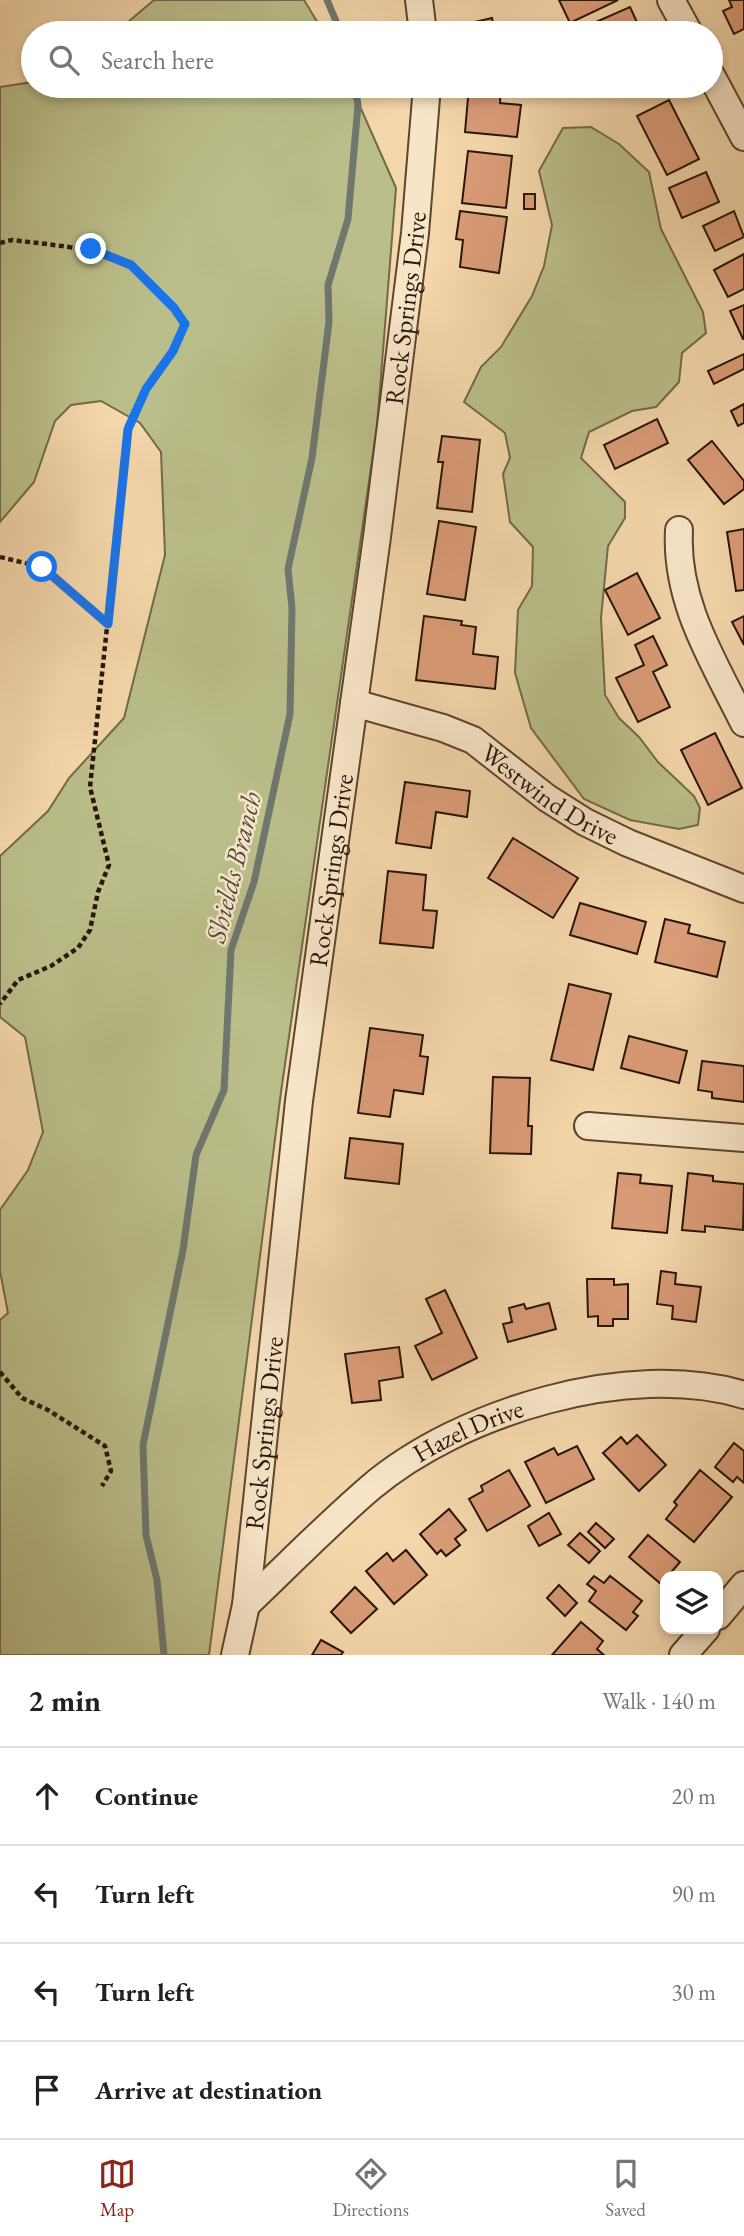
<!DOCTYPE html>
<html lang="en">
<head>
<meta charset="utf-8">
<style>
	body { margin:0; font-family:"EB Garamond",serif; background:#f6f6f6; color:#202124 }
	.controls { position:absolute; right:21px; bottom:21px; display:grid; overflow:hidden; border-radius:14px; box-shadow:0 4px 10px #0003 }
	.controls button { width:63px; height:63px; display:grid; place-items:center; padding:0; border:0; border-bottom:2px solid #e0e0e0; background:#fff; color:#202124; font:35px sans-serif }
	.stop { position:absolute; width:21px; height:21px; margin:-16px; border:5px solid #1a73e8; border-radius:50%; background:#fff }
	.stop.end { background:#1a73e8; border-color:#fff; box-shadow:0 2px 7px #0008 }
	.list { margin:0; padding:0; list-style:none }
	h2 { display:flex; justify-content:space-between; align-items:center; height:91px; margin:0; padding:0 28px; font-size:30px }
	h2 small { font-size:23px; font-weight:400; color:#757577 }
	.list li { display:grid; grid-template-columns:46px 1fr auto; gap:21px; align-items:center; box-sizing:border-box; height:98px; padding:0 28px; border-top:2px solid #e0e0e0 }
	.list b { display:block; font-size:26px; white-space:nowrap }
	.list em { font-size:23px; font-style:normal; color:#757577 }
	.icon { flex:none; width:38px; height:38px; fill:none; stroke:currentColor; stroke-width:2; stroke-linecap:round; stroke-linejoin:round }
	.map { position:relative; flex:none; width:744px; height:1655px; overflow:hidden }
	.search { position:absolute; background:#fff; box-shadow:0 4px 10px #0003; left:21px; right:21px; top:21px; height:77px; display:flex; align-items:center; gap:18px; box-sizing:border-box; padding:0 24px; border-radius:38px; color:#757577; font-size:26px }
	.sheet { height:483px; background:#fff }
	nav { display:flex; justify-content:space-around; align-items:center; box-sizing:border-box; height:98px; border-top:2px solid #e0e0e0; background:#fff; font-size:19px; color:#757577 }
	nav a { display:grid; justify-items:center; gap:4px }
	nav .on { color:#8f2418 }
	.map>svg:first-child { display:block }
</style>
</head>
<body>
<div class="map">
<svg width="744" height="1655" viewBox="0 0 744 1655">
	<rect width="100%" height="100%" fill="#f4d7ab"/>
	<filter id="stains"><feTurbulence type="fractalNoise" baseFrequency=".00286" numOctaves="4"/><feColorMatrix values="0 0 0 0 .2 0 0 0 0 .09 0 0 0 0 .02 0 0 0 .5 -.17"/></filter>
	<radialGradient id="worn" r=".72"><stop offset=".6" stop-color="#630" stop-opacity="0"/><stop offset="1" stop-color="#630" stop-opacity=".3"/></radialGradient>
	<g fill="#babe8a" stroke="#716a48" stroke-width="2">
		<polygon points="154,0 304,0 324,33 115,33"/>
		<polygon points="33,82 33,86 351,86 396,188 377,426 281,1092 209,1655 0,1655 0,1320 8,1313 0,1271 0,1210 28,1170 43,1132 25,1037 0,1017 0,856 48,811 69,778 124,718 165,555 161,452 140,423 101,401 71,405 55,421 34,482 0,522 0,87"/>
		<polygon points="591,127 619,144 649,172 661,229 703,312 706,333 682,353 679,382 656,407 632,411 589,432 581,458 625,502 625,518 608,546 601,618 605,695 619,718 639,737 658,762 694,796 700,808 698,825 679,829 630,820 584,799 531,728 515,673 518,610 532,586 533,547 510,522 503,474 510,458 505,433 464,402 481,367 501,347 532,296 544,266 552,225 539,171 563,128"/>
	</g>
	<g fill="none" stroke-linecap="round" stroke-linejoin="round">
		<g stroke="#6f776e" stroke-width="7">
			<polyline points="327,0 341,33"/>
			<polyline points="164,1655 157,1580 146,1535 143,1445 183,1250 196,1155 224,1090 231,950 254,882 290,714 292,608 288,569 312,458 329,322 328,285 348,219 358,105 355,86"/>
		</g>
	</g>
	<g fill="#db9c78" stroke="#281606" stroke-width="2">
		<polygon points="559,0 618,0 570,23"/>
		<polygon points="729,0 744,0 744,29 734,34 723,11 732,7"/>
		<polygon points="630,7 642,33 593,33 589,25"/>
		<polygon points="492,18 495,33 464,33 462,25"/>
		<polygon points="469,86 501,86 500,103 521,105 517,137 465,132"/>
		<polygon points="669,100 699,159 667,175 637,116"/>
		<polygon points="468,151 512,156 506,208 462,203"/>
		<polygon points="706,172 719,202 682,218 669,188"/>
		<rect x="524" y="194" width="11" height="15"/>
		<polygon points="460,211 507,217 499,273 460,267 463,240 456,239"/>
		<polygon points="734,211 744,237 715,251 703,226"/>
		<polygon points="744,254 744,289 728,297 714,270"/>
		<polygon points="744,305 744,339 743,339 730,311"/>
		<polygon points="744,354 744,369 714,384 708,371"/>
		<polygon points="744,404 744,423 738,426 731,411"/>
		<polygon points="657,419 668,443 615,469 604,445"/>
		<polygon points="442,436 480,440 472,512 437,508 443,462 438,462"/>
		<polygon points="712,441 744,481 744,489 724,504 688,460"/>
		<polygon points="439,521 476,527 465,600 427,594"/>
		<polygon points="744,529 744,590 736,591 727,532"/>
		<polygon points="637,573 660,618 628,635 605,590"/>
		<polygon points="424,616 462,621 461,625 476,627 473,654 498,657 495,689 416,680"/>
		<polygon points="744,616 744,645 732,622"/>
		<polygon points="653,636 667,665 653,672 670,707 638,722 616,678 644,665 635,645"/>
		<polygon points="715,733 742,788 708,805 681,750"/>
		<polygon points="405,782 470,791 467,817 436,812 431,848 396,843"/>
		<polygon points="513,838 578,878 553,918 488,878"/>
		<polygon points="388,871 426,875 423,910 437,911 433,948 380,943"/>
		<polygon points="580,903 646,922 637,954 570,935"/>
		<polygon points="665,919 690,925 688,933 725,942 717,977 655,962"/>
		<polygon points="569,984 611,994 593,1070 551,1060"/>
		<polygon points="370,1028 423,1035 420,1056 428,1057 423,1094 394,1090 390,1117 358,1113"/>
		<polygon points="629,1036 687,1051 679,1083 621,1068"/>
		<polygon points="702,1061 744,1066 744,1102 712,1098 712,1092 698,1090"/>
		<polygon points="493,1077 530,1078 528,1126 532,1126 531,1154 490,1153"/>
		<polygon points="350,1138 403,1144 399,1184 345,1178"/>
		<polygon points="618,1173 641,1175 640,1183 672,1186 667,1233 612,1228"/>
		<polygon points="688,1173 713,1176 713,1181 744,1184 743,1230 705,1226 705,1232 682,1230"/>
		<polygon points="661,1271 676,1273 675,1284 701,1287 696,1322 672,1319 673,1306 657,1304"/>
		<polygon points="587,1279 614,1279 614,1285 628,1284 628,1319 613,1319 613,1326 598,1326 598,1316 588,1317"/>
		<polygon points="445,1290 477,1358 432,1380 415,1346 442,1333 426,1299"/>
		<polygon points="549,1303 556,1329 508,1342 503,1324 512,1322 509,1308 524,1304 526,1309"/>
		<polygon points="399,1347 403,1377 379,1381 381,1400 352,1403 345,1354"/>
		<polygon points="637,1435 666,1465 639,1491 603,1453 621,1437 627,1444"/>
		<polygon points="734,1443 744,1451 744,1483 737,1477 733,1482 715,1467"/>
		<polygon points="577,1446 594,1479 546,1503 525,1462 554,1448 558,1455"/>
		<polygon points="509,1470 530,1506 487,1531 469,1499 483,1491 481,1486"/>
		<polygon points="700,1470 732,1497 694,1542 666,1519 677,1505 674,1502"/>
		<polygon points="449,1509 466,1530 455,1539 460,1545 446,1556 441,1550 437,1554 420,1534"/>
		<polygon points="549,1513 561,1534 539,1546 528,1526"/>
		<polygon points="596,1523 614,1539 605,1548 588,1532"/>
		<polygon points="580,1533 600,1551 589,1563 568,1545"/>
		<polygon points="648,1535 680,1562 661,1584 629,1557"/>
		<polygon points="406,1550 427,1575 394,1604 366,1571 387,1553 393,1561"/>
		<polygon points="594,1576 604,1583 610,1576 642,1601 633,1612 638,1616 626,1630 589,1601 596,1591 587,1584"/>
		<polygon points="559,1585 577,1603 565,1616 547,1598"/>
		<polygon points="355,1587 377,1609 351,1633 331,1612"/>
		<polygon points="581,1622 603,1641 597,1649 604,1655 552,1655"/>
		<polygon points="321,1640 343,1652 341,1655 312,1655"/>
	</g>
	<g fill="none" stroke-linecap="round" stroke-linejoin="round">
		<g stroke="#5b462f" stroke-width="30">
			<g id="minor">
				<polyline points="419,0 423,33"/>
				<polyline points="671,0 689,33"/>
				<polyline points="711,75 744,137"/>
				<path d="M679 530C675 602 713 660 744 723"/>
				<path id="s1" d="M354 703 443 728 473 740 547 798 585 822 628 843 744 889"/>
				<polyline points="588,1126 744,1138"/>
				<path id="s2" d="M246 1605C287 1566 327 1525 370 1488 459 1412 629 1360 744 1395"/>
				<polyline points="718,1616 744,1585"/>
				<path id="s3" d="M235 1655 246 1605 299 1101 377 537 415 233 427 86"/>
				<polyline points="683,1655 706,1629"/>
			</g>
		</g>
		<g stroke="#281606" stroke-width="4.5" stroke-dasharray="5 3.5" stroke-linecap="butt">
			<path d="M0 243 12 240C95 250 135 249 185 324L173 351 147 389 128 429 90 787 109 865 98 892 90 930 78 948 51 966 18 980 0 1004"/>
			<polyline points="0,557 42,567 108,623"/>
			<polyline points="0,1372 22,1398 48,1410 105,1446 111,1471 102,1486"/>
		</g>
		<use href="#minor" stroke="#f8e5c8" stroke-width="26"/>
	</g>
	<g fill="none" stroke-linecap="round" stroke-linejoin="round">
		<polyline stroke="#1a73e8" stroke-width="9" points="42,567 108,624 128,429 146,389 173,351 185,324 174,308 131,265 91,249"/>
	</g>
	<g text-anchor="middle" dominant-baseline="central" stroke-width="5" stroke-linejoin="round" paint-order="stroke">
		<g font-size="26" fill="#281606" stroke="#f8e5c8">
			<text stroke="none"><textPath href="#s3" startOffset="1358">Rock Springs Drive</textPath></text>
			<text stroke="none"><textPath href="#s1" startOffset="219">Westwind Drive</textPath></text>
			<text stroke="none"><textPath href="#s3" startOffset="791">Rock Springs Drive</textPath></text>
			<text stroke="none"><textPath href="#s3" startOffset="224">Rock Springs Drive</textPath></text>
			<text stroke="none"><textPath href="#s2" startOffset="285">Hazel Drive</textPath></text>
		</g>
		<g font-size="28" font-style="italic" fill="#524e43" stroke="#f8e5c8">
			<text transform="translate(233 867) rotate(-76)">Shields Branch</text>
		</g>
	</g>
	<rect width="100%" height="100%" filter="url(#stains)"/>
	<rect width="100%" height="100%" fill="url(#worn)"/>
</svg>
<div class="controls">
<button><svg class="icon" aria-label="layers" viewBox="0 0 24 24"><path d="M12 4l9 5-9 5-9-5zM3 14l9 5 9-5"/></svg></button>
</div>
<div class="stop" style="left:42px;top:567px"></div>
<div class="stop end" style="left:91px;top:249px"></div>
<div class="search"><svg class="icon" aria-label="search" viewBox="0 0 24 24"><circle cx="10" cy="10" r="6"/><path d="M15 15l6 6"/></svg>Search here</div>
</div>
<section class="sheet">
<h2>2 min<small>Walk · 140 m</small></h2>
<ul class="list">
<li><svg class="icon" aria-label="ahead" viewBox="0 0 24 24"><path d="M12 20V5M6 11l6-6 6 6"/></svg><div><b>Continue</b></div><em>20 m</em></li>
<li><svg class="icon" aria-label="left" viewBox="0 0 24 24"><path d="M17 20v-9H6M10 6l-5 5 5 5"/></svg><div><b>Turn left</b></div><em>90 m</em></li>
<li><svg class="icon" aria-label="left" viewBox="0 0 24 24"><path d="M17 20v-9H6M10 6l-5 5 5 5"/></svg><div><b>Turn left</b></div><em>30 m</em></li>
<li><svg class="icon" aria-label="arrive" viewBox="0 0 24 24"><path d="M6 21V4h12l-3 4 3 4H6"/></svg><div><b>Arrive at destination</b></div></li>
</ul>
</section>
<nav>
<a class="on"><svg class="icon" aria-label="map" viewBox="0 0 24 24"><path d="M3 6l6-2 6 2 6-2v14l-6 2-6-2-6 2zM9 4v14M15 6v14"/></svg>Map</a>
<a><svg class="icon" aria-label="directions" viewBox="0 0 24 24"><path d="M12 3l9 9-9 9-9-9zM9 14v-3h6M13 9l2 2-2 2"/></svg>Directions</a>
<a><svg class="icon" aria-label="saved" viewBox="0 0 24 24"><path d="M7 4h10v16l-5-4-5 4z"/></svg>Saved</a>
</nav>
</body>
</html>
